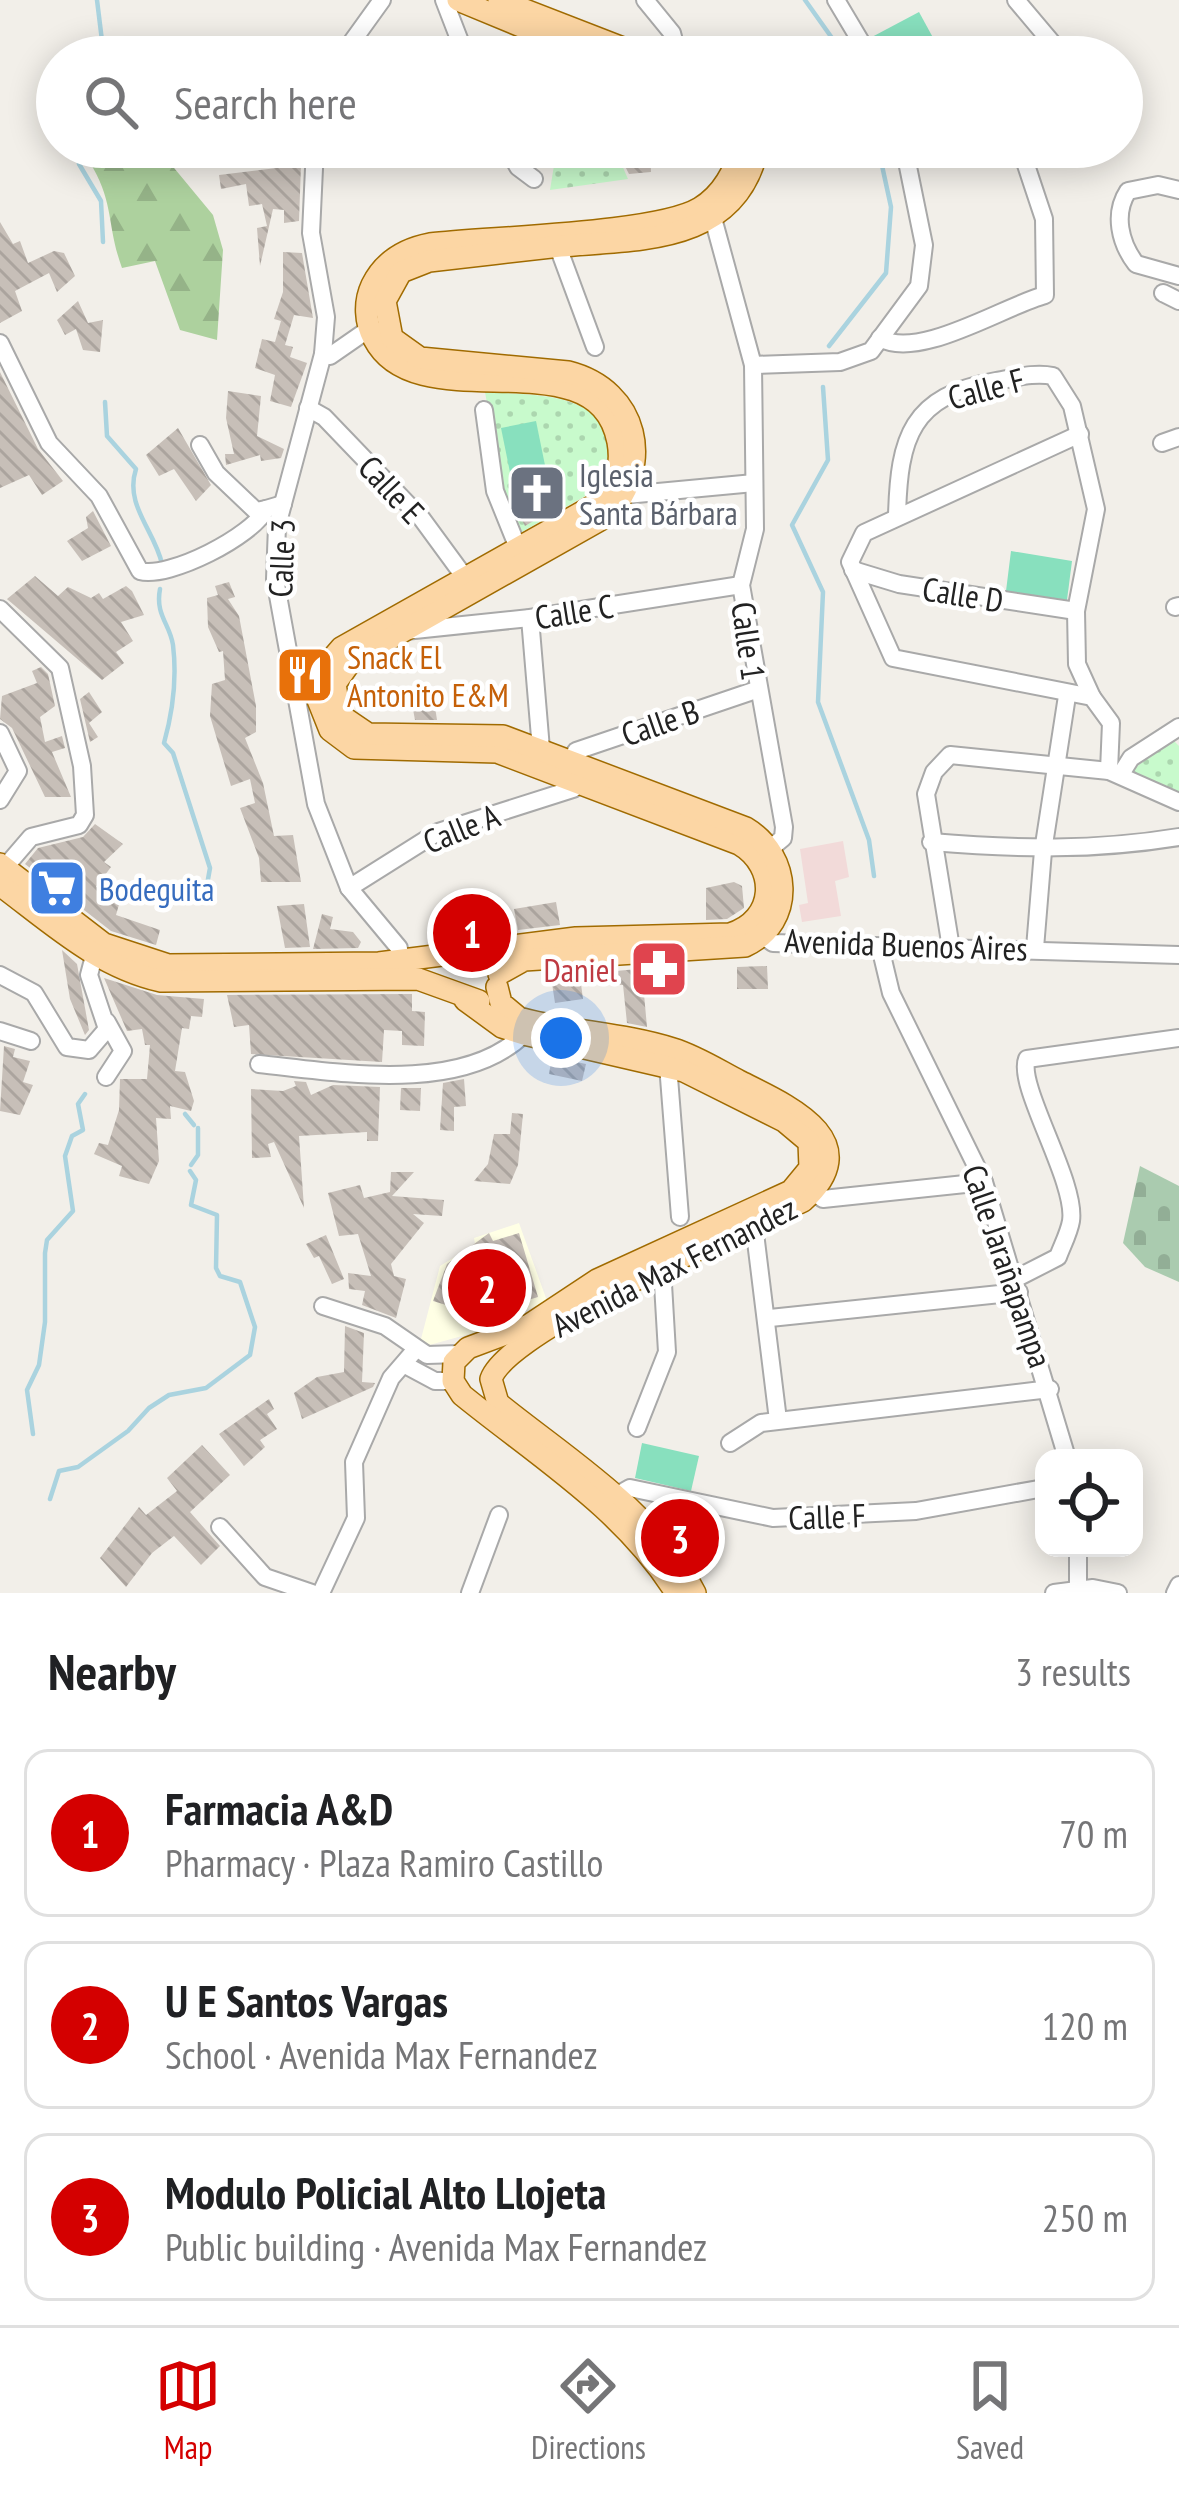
<!DOCTYPE html>
<html lang="en">
<head>
<meta charset="utf-8">
<style>
	body { margin:0; font-family:"PT Sans Narrow",sans-serif; background:#f6f6f6; color:#202124 }
	.controls { position:absolute; right:36px; bottom:36px; display:grid; overflow:hidden; border-radius:24px; box-shadow:0 6px 30px #0003 }
	.controls button { width:108px; height:108px; display:grid; place-items:center; padding:0; border:0; border-bottom:3px solid #e0e0e0; background:#fff; color:#202124; font:60px sans-serif }
	.you { position:absolute; left:561px; top:1038px; width:42px; height:42px; margin:-30px; border:9px solid #fff; border-radius:50%; background:#1a73e8; box-shadow:0 0 0 18px #1a73e833 }
	.badge { display:grid; place-items:center; width:78px; height:78px; border-radius:50%; background:#d40000; color:#fff; font-size:39px; font-weight:700 }
	.pin { position:absolute; translate:-50% -50%; border:6px solid #fff; box-shadow:0 3px 12px #0006 }
	.list { margin:0; padding:0; list-style:none }
	h2 { display:flex; justify-content:space-between; align-items:center; height:156px; margin:0; padding:0 48px; font-size:51px }
	h2 small { font-size:39px; font-weight:400; color:#757577 }
	.list li { display:grid; grid-template-columns:78px 1fr auto; gap:36px; align-items:center; box-sizing:border-box; height:168px; margin:0 24px 24px; padding:0 24px; border:3px solid #e0e0e0; border-radius:24px }
	.list b { display:block; font-size:45px; white-space:nowrap }
	.list p { margin:0; font-size:39px; white-space:nowrap; color:#757577 }
	.list em { font-size:39px; font-style:normal; color:#757577 }
	.icon { flex:none; width:66px; height:66px; fill:none; stroke:currentColor; stroke-width:2; stroke-linecap:round; stroke-linejoin:round }
	.map { position:relative; flex:none; width:1179px; height:1593px; overflow:hidden }
	.search { position:absolute; background:#fff; box-shadow:0 6px 30px #0003; left:36px; right:36px; top:36px; height:132px; display:flex; align-items:center; gap:30px; box-sizing:border-box; padding:0 42px; border-radius:66px; color:#757577; font-size:45px }
	.sheet { height:732px; background:#fff }
	nav { display:flex; justify-content:space-around; align-items:center; box-sizing:border-box; height:168px; border-top:3px solid #e0e0e0; background:#fff; font-size:33px; color:#757577 }
	nav a { display:grid; justify-items:center; gap:6px }
	nav .on { color:#d40000 }
	.map>svg:first-child { display:block }
</style>
</head>
<body>
<div class="map">
<svg width="1179" height="1593" viewBox="0 0 1179 1593">
	<defs>
		<pattern id="forest-firs" width="22" height="20" patternUnits="userSpaceOnUse" patternTransform="scale(3)"><rect width="22" height="20" fill="#add19e"/><path d="M5 1l3.5 6h-7zM16 11l3.5 6h-7z" fill="#95b388"/></pattern>
		<pattern id="cemetery-stones" width="16" height="16" patternUnits="userSpaceOnUse" patternTransform="scale(3)"><rect width="16" height="16" fill="#aacbaf"/><path d="M2 7V4a2 2 0 0 1 4 0v3zM10 15v-3a2 2 0 0 1 4 0v3z" fill="#92ae96"/></pattern>
		<pattern id="park-dots" width="8" height="8" patternUnits="userSpaceOnUse" patternTransform="scale(3)"><rect width="8" height="8" fill="#c8facc"/><path d="M2 2h.1M6 6h.1" fill="none" stroke="#acd6af" stroke-width="1.8" stroke-linecap="round"/></pattern>
		<pattern id="building-back-hatch" width="6" height="6" patternUnits="userSpaceOnUse" patternTransform="scale(3)"><rect width="6" height="6" fill="#c7bfb8"/><path d="M-1 5l2 2M0 0l6 6M5-1l2 2" fill="none" stroke="#aba49e"/></pattern>
	</defs>
	<rect width="100%" height="100%" fill="#f2efe9"/>
	<polygon fill="#f2dad9" points="843,841 849,877 835,881 841,916 802,922 799,905 808,903 800,849"/>
	<polygon fill="#ffffe5" points="519,1223 547,1301 480,1331 426,1346 421,1339 440,1266 475,1244 474,1238"/>
	<path fill="url(#forest-firs)" d="M116 151 165 157 213 215 223 250 217 340 180 330 155 261 122 268C106 224 115 203 89 161Z"/>
	<polygon fill="url(#cemetery-stones)" points="1140,1166 1179,1186 1179,1282 1145,1267 1123,1243"/>
	<g fill="url(#park-dots)">
		<polygon points="557,147 614,147 628,179 550,190"/>
		<path d="M485 392C553 396 627 392 603 486L518 534 503 495Z"/>
		<polygon points="1172,739 1179,746 1179,794 1131,771"/>
	</g>
	<g fill="#88e0be">
		<polygon points="919,12 937,45 913,57 880,57 870,38"/>
		<polygon points="536,421 548,480 513,487 501,428"/>
		<polygon points="1011,551 1072,561 1067,600 1006,591"/>
		<polygon points="642,1443 699,1456 691,1491 635,1478"/>
	</g>
	<g fill="none" stroke-linecap="round" stroke-linejoin="round">
		<g stroke="#aad3df" stroke-width="4.5">
			<polyline points="97,0 104,57"/>
			<polyline points="805,0 832,38 837,57"/>
			<polyline points="78,147 79,164 101,201 103,242"/>
			<polyline points="829,346 886,273 891,207 878,147"/>
			<polyline points="823,387 828,460 792,525 823,592 818,702 869,840 874,876"/>
			<path d="M105 402 107 436 136 469C124 505 155 531 162 564"/>
			<path d="M160 589C155 615 170 624 173 645 177 678 173 711 164 743L173 753 210 868 205 896"/>
			<polyline points="185,1114 194,1125"/>
			<polyline points="191,1165 198,1155 198,1128"/>
			<polyline points="33,1434 27,1390 39,1365 45,1322 45,1253 47,1240 73,1211 65,1156 72,1136 83,1130 78,1104 85,1094"/>
			<polyline points="50,1499 59,1471 78,1467 128,1431 149,1408 169,1395 206,1388 250,1355 255,1327 240,1282 220,1276 216,1268 217,1215 191,1205 196,1180 190,1171"/>
		</g>
	</g>
	<g fill="url(#building-back-hatch)">
		<polygon points="615,147 650,147 651,172 629,174"/>
		<polygon points="301,165 299,221 284,223 284,210 273,209 260,266 257,228 267,226 262,204 249,206 246,184 221,189 219,175"/>
		<polygon points="0,222 13,244 20,241 28,263 54,251 64,253 75,276 57,292 49,273 15,291 22,311 0,323"/>
		<polygon points="283,252 302,253 313,318 294,315 285,345 293,347 290,357 307,363 291,407 270,401 275,375 255,368 262,339 275,342 281,321 274,319 283,292"/>
		<polygon points="78,301 88,323 103,320 100,352 83,350 76,329 65,335 57,320"/>
		<polygon points="0,372 38,449 63,481 42,495 29,475 0,488"/>
		<polygon points="228,391 261,396 257,436 284,449 281,458 261,461 260,455 226,465 225,454 234,454 226,418"/>
		<polygon points="178,428 211,485 196,501 174,469 159,476 146,455"/>
		<polygon points="542,481 559,506 525,526 513,501"/>
		<polygon points="93,511 111,546 82,561 67,541 88,528 86,517"/>
		<polygon points="35,576 58,596 68,587 91,598 99,593 103,599 126,586 132,591 144,615 121,622 133,641 116,652 124,663 102,680 7,599"/>
		<polygon points="229,582 235,597 228,599 239,616 256,706 256,732 245,738 263,783 274,836 293,835 301,882 261,882 259,858 240,808 255,803 250,779 231,786 210,716 212,684 225,680 223,651 219,652 208,627 207,598 218,595 215,586"/>
		<polygon points="41,667 48,674 55,706 40,717 45,742 62,736 65,748 52,752 71,797 45,797 12,728 0,719 2,696 37,683 32,671"/>
		<polygon points="89,692 102,712 89,723 98,737 90,742 80,699"/>
		<polygon points="433,694 437,720 415,720 411,699"/>
		<polygon points="95,824 123,844 104,862 111,867 96,887 122,894 116,915 160,930 156,945 111,931 25,864 38,848 83,837"/>
		<polygon points="734,882 742,886 744,908 727,919 706,920 706,888"/>
		<polygon points="556,902 560,925 518,930 514,909"/>
		<polygon points="304,904 310,947 285,948 277,906"/>
		<polygon points="322,914 333,917 330,929 353,932 361,942 358,948 313,949"/>
		<polygon points="62,950 77,964 89,1030 85,1035 70,999"/>
		<polygon points="670,966 668,985 643,983 647,1027 627,1023 623,985 581,984 583,999 555,1003 551,977"/>
		<polygon points="767,966 768,989 737,989 737,967"/>
		<polygon points="104,978 157,995 204,999 202,1017 191,1016 189,1029 182,1028 175,1071 185,1072 194,1101 191,1111 170,1106 171,1119 156,1118 159,1161 149,1184 119,1176 122,1166 94,1154 99,1143 108,1145 119,1110 120,1079 147,1079 150,1045 145,1045 142,1029 127,1031"/>
		<polygon points="412,994 412,1011 425,1012 424,1046 402,1045 402,1031 384,1030 382,1062 251,1054 249,1025 234,1027 227,995"/>
		<polygon points="4,1046 15,1049 13,1057 30,1061 23,1082 33,1085 20,1115 0,1111"/>
		<polygon points="552,1057 586,1064 582,1081 549,1074"/>
		<polygon points="464,1079 466,1106 454,1107 454,1131 440,1130 443,1083"/>
		<polygon points="294,1081 306,1082 311,1095 333,1085 380,1087 378,1141 367,1141 367,1132 299,1136 304,1208 274,1142 268,1144 271,1157 252,1158 251,1089 283,1091 296,1086"/>
		<polygon points="401,1088 421,1088 420,1111 400,1110"/>
		<polygon points="512,1113 523,1114 518,1165 510,1184 474,1181 488,1164 494,1134 510,1134"/>
		<polygon points="391,1172 414,1172 392,1196 444,1200 442,1216 413,1214 424,1223 391,1264 394,1276 406,1279 396,1318 362,1305 365,1291 349,1289 348,1273 371,1276 358,1234 339,1236 328,1193 360,1185 364,1198 390,1192"/>
		<polygon points="489,1233 493,1241 519,1233 538,1297 515,1304 506,1264 492,1270 489,1264 464,1277 456,1308 433,1301 447,1264"/>
		<polygon points="326,1235 344,1279 332,1284 319,1256 314,1258 306,1244"/>
		<polygon points="345,1326 364,1333 362,1382 375,1383 373,1387 302,1419 294,1393 317,1377 344,1372"/>
		<polygon points="269,1399 274,1409 267,1414 277,1429 260,1440 265,1447 244,1466 219,1434"/>
		<polygon points="202,1445 230,1475 190,1512 220,1546 201,1565 174,1536 152,1553 126,1587 100,1558 139,1507 146,1515 177,1491 167,1478"/>
	</g>
	<g fill="none" stroke-linecap="round" stroke-linejoin="round">
		<g stroke="#a9a9a9" stroke-width="20">
			<g id="minor">
				<polyline points="444,0 466,57"/>
				<polyline points="645,0 672,33 677,52"/>
				<polyline points="836,0 870,57"/>
				<polyline points="1016,0 1064,57"/>
				<polyline points="341,57 382,0"/>
				<polyline points="215,147 345,147"/>
				<polyline points="315,147 311,233 326,317 323,354 277,526 275,579 316,804 349,888 399,948"/>
				<polyline points="507,147 518,167 534,179"/>
				<polyline points="908,162 936,147"/>
				<path d="M1179 190 1158 185 1128 191C1113 214 1120 243 1136 264L1179 276"/>
				<polyline points="713,218 753,365 755,529 741,585 784,827 783,838 771,848"/>
				<polyline points="558,247 595,347"/>
				<polyline points="1163,293 1179,301"/>
				<path d="M880 338C918 361 1004 306 1045 295L1044 219 1020 147"/>
				<path d="M0 343 49 443 99 496 140 571C169 579 253 536 266 509L283 504"/>
				<polyline points="323,354 330,356 369,329"/>
				<polyline points="753,365 840,362 871,351 919,286 924,245 904,147"/>
				<polyline points="308,408 324,417 422,519 466,579"/>
				<polyline points="484,410 495,491 518,548"/>
				<polyline points="1080,434 864,533 850,562 893,658 1092,697 1111,723 1109,771"/>
				<polyline points="1162,443 1179,437"/>
				<polyline points="200,445 216,473 256,511 266,509"/>
				<polyline points="626,495 754,483"/>
				<path d="M897 516C899 437 911 396 996 381 1015 378 1034 372 1053 376L1072 406 1096 509 1076 611 1077 664 1092 697"/>
				<polyline points="853,570 899,584 1076,611"/>
				<polyline points="1175,607 1179,606"/>
				<polyline points="0,609 60,668 82,766 85,815 79,825 31,837 0,873"/>
				<polyline points="530,618 541,749"/>
				<polyline points="405,631 530,618 741,585"/>
				<polyline points="0,733 18,771 0,800"/>
				<polyline points="571,761 576,751 756,690"/>
				<polyline points="1121,774 1131,758 1179,727"/>
				<path d="M931 842C1017 849 1094 851 1179 837"/>
				<polyline points="349,888 438,832 573,789 576,780"/>
				<polyline points="763,936 773,943 1179,955"/>
				<polyline points="880,947 891,993 984,1182 1067,1458"/>
				<polyline points="951,948 926,794 934,772 950,755 1109,771 1179,802"/>
				<polyline points="1035,948 1043,851 1067,696"/>
				<polyline points="0,975 34,993 67,1047 89,1050 107,1029 89,975 94,956"/>
				<polyline points="0,1031 31,1041"/>
				<path d="M259 1064C336 1072 462 1095 524 1034"/>
				<polyline points="668,1065 680,1217"/>
				<polyline points="106,1077 123,1051 107,1022"/>
				<polyline points="814,1192 823,1199 984,1182"/>
				<polyline points="754,1225 778,1420"/>
				<path d="M1015 1279 1058 1257C1062 1246 1069 1233 1071 1221 1077 1182 1016 1085 1027 1059L1179 1038"/>
				<polyline points="323,1306 385,1326 427,1355 459,1354"/>
				<polyline points="770,1318 1019,1292"/>
				<polyline points="407,1366 435,1381 453,1381"/>
				<polyline points="637,1428 667,1352 662,1267"/>
				<polyline points="730,1443 761,1423 1050,1389"/>
				<polyline points="614,1497 630,1488 773,1518 916,1511 1044,1488"/>
				<polyline points="220,1527 265,1577 312,1593"/>
				<polyline points="1078,1548 1078,1593"/>
				<polyline points="321,1593 356,1518 354,1462 391,1378 416,1349"/>
				<polyline points="470,1593 499,1515"/>
				<polyline points="1054,1593 1093,1588 1118,1593"/>
				<polyline points="1175,1593 1179,1585"/>
			</g>
		</g>
		<g stroke="#a06b00" stroke-width="24">
			<g id="major">
				<polyline points="458,0 596,57"/>
				<polyline points="499,0 633,52 711,50 734,57"/>
				<path d="M0 864 104 944 168 965 379 963 576 938 730 934C776 920 778 867 739 844L497 752 354 748 330 730 318 700 322 670 341 648 593 506C614 488 623 470 618 442 597 332 418 424 374 339 365 322 364 302 372 285 384 261 404 249 430 244 489 237 657 234 700 208 723 194 734 171 742 147"/>
				<path d="M0 885C51 923 98 967 161 981L418 979 479 1001"/>
				<path d="M499 974 524 960 745 946C797 922 791 855 746 828L503 736 368 734 340 715 335 684 352 660 607 516C655 466 639 390 568 372L420 358 392 338 385 301 401 272 429 261C473 256 516 251 560 246 640 239 737 245 758 147"/>
				<path d="M497 987 501 1003 519 1018C569 1032 623 1033 673 1049 696 1056 718 1070 739 1081 787 1105 870 1140 803 1201 747 1228 508 1329 491 1379L498 1403C567 1459 654 1511 695 1593"/>
				<path d="M465 1000 502 1027 524 1034 684 1071 784 1121 809 1142 810 1168 791 1191 597 1280 529 1325 468 1348 454 1362 453 1381 462 1395C537 1456 624 1509 676 1593"/>
			</g>
		</g>
		<use href="#minor" stroke="#fff" stroke-width="16"/>
		<use href="#major" stroke="#fcd6a4" stroke-width="21"/>
	</g>
	<defs>
		<g id="church-square" transform="scale(3)"><rect x="-9" y="-9" width="18" height="18" rx="4" fill="#6b7280" stroke="#fff"/><path d="M-1.2-6h2.4v3.5h3.3v2.4h-3.3V6h-2.4V-.1h-3.3v-2.4h3.3Z" fill="#fff"/></g>
		<g id="restaurant-square" transform="scale(3)"><rect x="-9" y="-9" width="18" height="18" rx="4" fill="#e8710a" stroke="#fff"/><path d="M-5-6h1v4h1v-4h1v4h1v-4h1v5L-1.5 .5V6h-2V.5L-5-1ZM5-6V6H3V1.5H1.5Q1.5-4 5-6Z" fill="#fff"/></g>
		<g id="supermarket-square" transform="scale(3)"><rect x="-9" y="-9" width="18" height="18" rx="4" fill="#3f7fe0" stroke="#fff"/><path d="M-6-5.5h2.5l.6 2H6L4.5 2H-2.5L-4.4-4H-6ZM-1.5 3.2a1.3 1.3 0 1 0 .1 0ZM3 3.2a1.3 1.3 0 1 0 .1 0Z" fill="#fff"/></g>
		<g id="pharmacy-square" transform="scale(3)"><rect x="-9" y="-9" width="18" height="18" rx="4" fill="#e0444e" stroke="#fff"/><path d="M-2-6h4v4h4v4h-4v4h-4v-4h-4v-4h4Z" fill="#fff"/></g>
	</defs>
	<g fill-rule="evenodd">
		<use href="#church-square" x="537" y="493"/>
		<use href="#restaurant-square" x="305" y="675"/>
		<use href="#supermarket-square" x="57" y="888"/>
		<use href="#pharmacy-square" x="659" y="969"/>
	</g>
	<g text-anchor="middle" dominant-baseline="central" stroke-width="9" stroke-linejoin="round" paint-order="stroke">
		<g font-size="33" fill="#222" stroke="#fff">
			<text transform="translate(986 388) rotate(-15)">Calle F</text>
			<text transform="translate(392 489) rotate(47)">Calle E</text>
			<text transform="translate(281 558) rotate(-88)">Calle 3</text>
			<text transform="translate(963 594) rotate(9)">Calle D</text>
			<text transform="translate(574 611) rotate(-9)">Calle C</text>
			<text transform="translate(749 641) rotate(82)">Calle 1</text>
			<text transform="translate(660 722) rotate(-19)">Calle B</text>
			<text transform="translate(461 828) rotate(-22)">Calle A</text>
			<text transform="translate(906 944) rotate(2)">Avenida Buenos Aires</text>
			<text transform="translate(674 1266) rotate(-27)">Avenida Max Fernandez</text>
			<text transform="translate(1008 1266) rotate(71)">Calle Jarañapampa</text>
			<text transform="translate(827 1516) rotate(-2)">Calle F</text>
		</g>
		<g font-size="33" fill="#5b616d" stroke="#fff" text-anchor="start">
			<text x="579" y="474">Iglesia<tspan x="579" dy="38">Santa Bárbara</tspan></text>
		</g>
		<g font-size="33" fill="#c56008" stroke="#fff" text-anchor="start">
			<text x="347" y="656">Snack El<tspan x="347" dy="38">Antonito E&amp;M</tspan></text>
		</g>
		<g font-size="33" fill="#366cbe" stroke="#fff" text-anchor="start">
			<text x="99" y="888">Bodeguita</text>
		</g>
		<g font-size="33" fill="#be3a42" stroke="#fff" text-anchor="end">
			<text x="617" y="969">Daniel</text>
		</g>
	</g>
</svg>
<div class="controls">
<button><svg class="icon" aria-label="locate" viewBox="0 0 24 24"><circle cx="12" cy="12" r="6"/><path d="M12 2v4M12 18v4M2 12h4M18 12h4"/></svg></button>
</div>
<div class="you"></div>
<div class="pin badge" style="left:472px;top:933px">1</div>
<div class="pin badge" style="left:487px;top:1288px">2</div>
<div class="pin badge" style="left:680px;top:1538px">3</div>
<div class="search"><svg class="icon" aria-label="search" viewBox="0 0 24 24"><circle cx="10" cy="10" r="6"/><path d="M15 15l6 6"/></svg>Search here</div>
</div>
<section class="sheet">
<h2>Nearby<small>3 results</small></h2>
<ul class="list">
<li><span class="badge">1</span><div><b>Farmacia A&amp;D</b><p>Pharmacy · Plaza Ramiro Castillo</p></div><em>70 m</em></li>
<li><span class="badge">2</span><div><b>U E Santos Vargas</b><p>School · Avenida Max Fernandez</p></div><em>120 m</em></li>
<li><span class="badge">3</span><div><b>Modulo Policial Alto Llojeta</b><p>Public building · Avenida Max Fernandez</p></div><em>250 m</em></li>
</ul>
</section>
<nav>
<a class="on"><svg class="icon" aria-label="map" viewBox="0 0 24 24"><path d="M3 6l6-2 6 2 6-2v14l-6 2-6-2-6 2zM9 4v14M15 6v14"/></svg>Map</a>
<a><svg class="icon" aria-label="directions" viewBox="0 0 24 24"><path d="M12 3l9 9-9 9-9-9zM9 14v-3h6M13 9l2 2-2 2"/></svg>Directions</a>
<a><svg class="icon" aria-label="saved" viewBox="0 0 24 24"><path d="M7 4h10v16l-5-4-5 4z"/></svg>Saved</a>
</nav>
</body>
</html>
